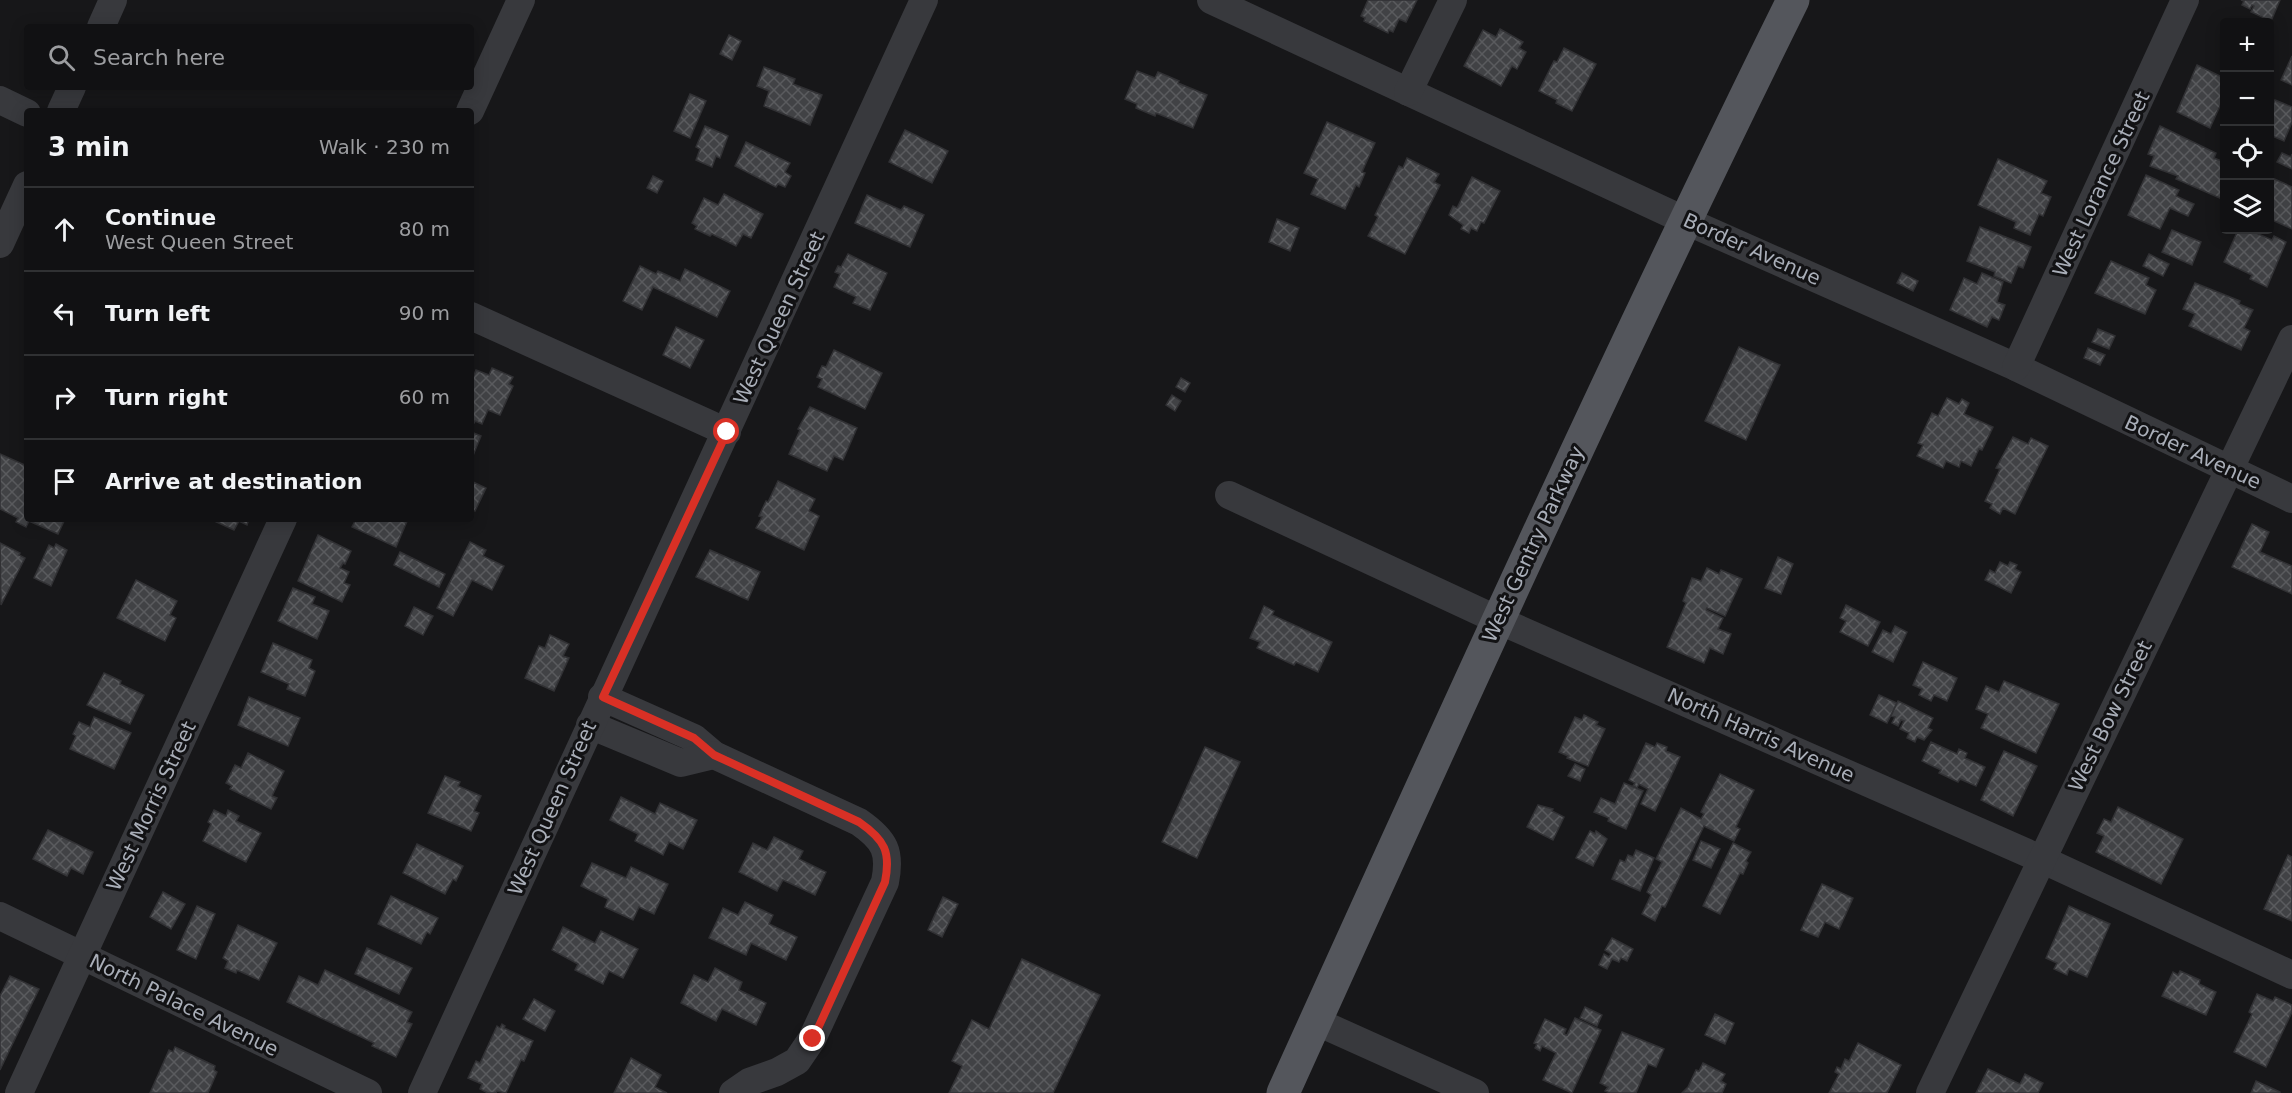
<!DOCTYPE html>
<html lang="en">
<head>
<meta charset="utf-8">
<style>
	body { margin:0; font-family:"DejaVu Sans",sans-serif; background:#1e1f21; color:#f1f3f6 }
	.controls { position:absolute; right:18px; top:18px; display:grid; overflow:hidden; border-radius:6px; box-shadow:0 3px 15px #0003 }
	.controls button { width:54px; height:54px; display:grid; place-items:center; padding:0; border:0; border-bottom:2px solid #303133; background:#111113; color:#f1f3f6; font:30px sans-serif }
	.stop { position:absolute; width:18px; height:18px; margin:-14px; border:4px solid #d93025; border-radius:50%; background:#fff }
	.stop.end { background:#d93025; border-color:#fff; box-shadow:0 2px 6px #0008 }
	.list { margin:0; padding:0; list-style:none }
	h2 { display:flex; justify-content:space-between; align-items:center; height:78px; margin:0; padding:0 24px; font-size:26px }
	h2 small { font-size:20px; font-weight:400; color:#9c9da0 }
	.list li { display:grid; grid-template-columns:39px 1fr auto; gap:18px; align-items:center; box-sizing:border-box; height:84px; padding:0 24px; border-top:2px solid #303133 }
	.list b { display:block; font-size:22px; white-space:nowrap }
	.list p { margin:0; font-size:20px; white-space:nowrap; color:#9c9da0 }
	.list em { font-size:20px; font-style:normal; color:#9c9da0 }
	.icon { flex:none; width:33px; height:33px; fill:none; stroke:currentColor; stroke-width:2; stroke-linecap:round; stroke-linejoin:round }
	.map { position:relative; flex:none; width:2292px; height:1093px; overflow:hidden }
	.search { position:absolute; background:#111113; box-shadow:0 3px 15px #0003; left:24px; top:24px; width:450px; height:66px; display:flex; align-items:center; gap:15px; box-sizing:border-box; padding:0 21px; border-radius:6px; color:#9c9da0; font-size:22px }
	.panel { position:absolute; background:#111113; box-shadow:0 3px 15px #0003; left:24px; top:108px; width:450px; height:414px; border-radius:6px }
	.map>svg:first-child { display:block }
</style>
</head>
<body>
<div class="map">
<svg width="2292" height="1093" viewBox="0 0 2292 1093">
	<defs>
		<pattern id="building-cross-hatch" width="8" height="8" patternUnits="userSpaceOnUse" patternTransform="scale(1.5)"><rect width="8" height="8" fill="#414245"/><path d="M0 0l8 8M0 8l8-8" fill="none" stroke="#5a5b5e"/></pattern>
	</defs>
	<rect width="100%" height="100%" fill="#171719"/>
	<g fill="url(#building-cross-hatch)" stroke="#313134" stroke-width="1.5">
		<polygon points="1368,0 1417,0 1406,22 1399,19 1393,32 1389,30 1388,33 1364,21 1365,18 1361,16"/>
		<polygon points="2241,0 2280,0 2271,21 2251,12 2254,6 2252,5 2250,9 2242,5 2244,1"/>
		<polygon points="1500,29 1523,42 1519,48 1526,52 1517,69 1512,66 1501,86 1464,66 1483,30 1496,37"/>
		<polygon points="729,35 741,41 732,60 720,54"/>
		<polygon points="1564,48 1596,64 1572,111 1556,103 1557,100 1539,91 1554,61 1557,62"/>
		<polygon points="2292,56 2292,85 2281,80"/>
		<polygon points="2197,65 2224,78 2224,97 2210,128 2177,112"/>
		<polygon points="764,67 795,79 793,84 822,95 810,125 764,106 769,91 757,86"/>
		<polygon points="1137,71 1155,78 1158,72 1179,81 1178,83 1207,95 1193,128 1156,113 1155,116 1136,108 1137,104 1125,99"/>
		<polygon points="690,94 706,101 690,138 674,131"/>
		<polygon points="2275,100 2292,107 2292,122 2284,141 2270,135 2270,112"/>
		<polygon points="1327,122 1375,143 1362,172 1365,173 1359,187 1356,185 1345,209 1311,194 1318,179 1304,173"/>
		<polygon points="705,126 728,136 720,158 716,156 712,167 696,160 700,149 696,147"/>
		<polygon points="2160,126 2216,153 2214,158 2224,162 2224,193 2222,199 2176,179 2178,176 2150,166 2154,156 2148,154"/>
		<polygon points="905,130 948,151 932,183 889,162"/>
		<polygon points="746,142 790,163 785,172 791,176 785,187 778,184 776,187 735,166"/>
		<polygon points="2282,153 2291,157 2292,154 2292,169 2277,162"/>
		<polygon points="1407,158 1439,174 1434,182 1440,185 1405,254 1368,236 1378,217 1375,215 1399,166 1403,168"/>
		<polygon points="1998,159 2047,181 2041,193 2051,197 2043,216 2039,214 2030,235 2014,228 2016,222 1978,205"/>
		<polygon points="2146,175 2179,190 2176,196 2194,204 2188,216 2170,208 2160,229 2128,215"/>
		<polygon points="653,176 663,181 657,193 647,188"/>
		<polygon points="1472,177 1500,191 1484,223 1481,222 1477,231 1471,228 1469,233 1461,229 1463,225 1449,215 1453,206 1457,208"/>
		<polygon points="2270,177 2292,187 2292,229 2270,219"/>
		<polygon points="724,194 763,214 751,238 743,234 736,246 712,234 710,236 695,229 697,226 692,223 704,198 718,205"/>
		<polygon points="867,195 901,210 904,206 924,215 910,247 855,223"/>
		<polygon points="1277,219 1299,228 1290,251 1269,242"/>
		<polygon points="1980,227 2031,247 2023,268 2018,266 2011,283 1994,276 1995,272 1967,261"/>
		<polygon points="2172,230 2201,242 2192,265 2162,252"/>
		<polygon points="2238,230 2258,230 2256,233 2272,240 2274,236 2286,242 2267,287 2250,279 2252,275 2224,262"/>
		<polygon points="848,254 887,273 870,310 853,303 856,297 834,287 840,274 835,272 838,266 841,267"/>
		<polygon points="2149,254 2169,264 2163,276 2143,266"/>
		<polygon points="2111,261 2149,278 2146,285 2156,290 2145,314 2095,293"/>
		<polygon points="640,266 656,274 658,271 680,281 685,269 730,291 717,317 653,287 642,310 623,301"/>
		<polygon points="1902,273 1918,281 1913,291 1897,283"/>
		<polygon points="1982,273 2003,282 1997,302 2005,305 1999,320 1992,317 1987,327 1950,310 1964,278 1977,284"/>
		<polygon points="2195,283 2240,301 2239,304 2253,310 2244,328 2250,331 2241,350 2189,326 2195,314 2183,309"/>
		<polygon points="676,327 704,340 690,368 663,355"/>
		<polygon points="2098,329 2115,336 2109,349 2092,342"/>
		<polygon points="1739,347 1780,365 1746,440 1705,421"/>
		<polygon points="2088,348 2105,355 2100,365 2084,358"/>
		<polygon points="834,350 882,373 865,409 818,387 822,379 817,377 822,366 826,367"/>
		<polygon points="492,368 513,377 509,384 513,386 500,415 488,410 482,424 475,421 474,423 471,422 471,383 476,370 489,375"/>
		<polygon points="1181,378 1190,383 1185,392 1176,387"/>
		<polygon points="1172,395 1181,401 1175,411 1166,405"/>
		<polygon points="1947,398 1959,404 1962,399 1969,403 1964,414 1993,427 1982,450 1979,449 1971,466 1961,461 1959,467 1946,461 1943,468 1917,456 1923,445 1918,443 1932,413 1938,416"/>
		<polygon points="810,407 857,428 843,460 834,456 827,471 789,454 800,430 798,429"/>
		<polygon points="471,432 481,436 472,458 471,458"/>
		<polygon points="2013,437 2028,444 2031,438 2048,446 2015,514 2003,508 2000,514 1990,508 1992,504 1985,501 2000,469 1996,468"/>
		<polygon points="0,454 27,466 27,519 65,519 58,534 29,521 26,527 16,522 18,518 0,509"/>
		<polygon points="471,481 486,488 475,511 471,509"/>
		<polygon points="778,481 815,499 809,511 819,516 804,550 756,528 762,517 759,516 766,501 768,502"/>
		<polygon points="210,519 249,519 247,525 239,521 234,530"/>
		<polygon points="349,519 408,519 396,547 352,527 355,521"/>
		<polygon points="2252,524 2269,532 2260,552 2292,566 2292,594 2232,567"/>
		<polygon points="318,535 351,551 345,564 343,563 340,568 349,572 344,583 350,585 342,602 298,581"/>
		<polygon points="470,542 486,550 483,556 504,566 492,590 472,580 453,616 437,608"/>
		<polygon points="0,543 20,553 19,555 25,558 1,605"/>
		<polygon points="56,544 67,550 51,586 34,578 49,545 54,548"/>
		<polygon points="710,550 760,572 748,600 696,577"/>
		<polygon points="400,552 445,574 439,587 394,565"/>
		<polygon points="1778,557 1793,564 1781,594 1765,588"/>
		<polygon points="2000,562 2008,566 2010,562 2017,565 2015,569 2021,572 2011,593 1985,580 1990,570 1995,573"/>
		<polygon points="1707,568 1719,574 1721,570 1742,579 1725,616 1707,608 1706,610 1723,618 1718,629 1731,634 1723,654 1710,648 1704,663 1667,647 1686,603 1683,601 1692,578 1701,581"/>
		<polygon points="136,580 177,601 170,615 176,618 165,641 117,618"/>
		<polygon points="293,588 315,597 312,604 329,611 317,639 278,621"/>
		<polygon points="1846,605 1880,622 1868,646 1840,632 1846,621 1840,618"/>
		<polygon points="1264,606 1274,611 1272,615 1332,642 1318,672 1296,662 1294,665 1257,648 1260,642 1250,638"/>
		<polygon points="414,607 433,616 423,635 405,626"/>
		<polygon points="1895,626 1907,632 1893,662 1872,652 1883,630 1891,634"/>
		<polygon points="550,635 569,644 563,656 569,658 554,691 525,678 539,646 545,648"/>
		<polygon points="273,643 312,660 309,668 315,671 305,696 287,689 289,684 261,672"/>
		<polygon points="1923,662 1957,678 1947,701 1934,695 1931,701 1919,695 1922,689 1913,685"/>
		<polygon points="104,673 121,681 120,684 144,695 130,724 87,705"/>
		<polygon points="2004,681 2059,704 2036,753 1981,728 1988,714 1976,709 1986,686 1999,692"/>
		<polygon points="1879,695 1897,703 1887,723 1870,715"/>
		<polygon points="249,697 300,718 288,746 238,725"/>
		<polygon points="1898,701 1933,718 1928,728 1932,730 1924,740 1917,737 1915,742 1907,738 1909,733 1900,729 1904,721 1901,720 1898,726 1892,723 1895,717 1891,716"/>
		<polygon points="1584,715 1598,722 1596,725 1605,729 1588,766 1567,758 1568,756 1559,752 1575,717 1582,720"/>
		<polygon points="94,717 131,733 114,769 70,749 76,736 73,734 79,722 90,727"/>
		<polygon points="1931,742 1957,754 1959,749 1967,753 1965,758 1985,767 1976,786 1960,779 1958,782 1939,773 1941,770 1922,761"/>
		<polygon points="1646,743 1655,747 1657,743 1667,747 1666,751 1680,757 1655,811 1641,804 1648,789 1639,784 1637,788 1633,786 1635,783 1629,780"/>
		<polygon points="1205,747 1240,762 1197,858 1162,842"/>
		<polygon points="2004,751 2037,766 2013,816 1981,800"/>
		<polygon points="248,753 284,771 272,796 277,798 271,809 230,789 232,786 226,783 235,765 241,768"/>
		<polygon points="1575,764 1585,769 1580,781 1568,776"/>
		<polygon points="1720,774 1754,790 1736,827 1740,829 1734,841 1704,826 1665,907 1662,906 1655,921 1642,914 1651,895 1647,892 1662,862 1656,859 1681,808 1701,819 1704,814 1701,812"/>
		<polygon points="445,776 460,782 458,786 481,796 474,811 479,813 471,831 428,813"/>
		<polygon points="1624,783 1643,791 1626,829 1608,821 1609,818 1594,812 1601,798 1615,804"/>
		<polygon points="621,797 655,814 660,803 697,820 683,849 669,842 663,855 635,841 638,834 610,820"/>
		<polygon points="1538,805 1553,809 1552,811 1564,817 1553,840 1527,827"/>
		<polygon points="2118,807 2183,839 2161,884 2096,852 2104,836 2097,833 2104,819 2111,822"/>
		<polygon points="214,810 226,816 228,810 239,816 236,821 261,833 246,862 203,841 211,824 208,822"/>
		<polygon points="48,830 93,852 83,874 71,868 67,876 33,859"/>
		<polygon points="1590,831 1595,834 1596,831 1607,839 1593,866 1576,858"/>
		<polygon points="774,837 803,851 799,859 826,872 815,895 783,880 777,891 739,872 753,843 767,850"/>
		<polygon points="1701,841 1720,849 1711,868 1693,860"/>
		<polygon points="1733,843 1751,852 1746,861 1748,863 1743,874 1740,873 1720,914 1703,906"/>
		<polygon points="417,844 463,866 456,881 453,879 445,894 403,873"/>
		<polygon points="1636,850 1654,858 1640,891 1612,879 1620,860 1625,862 1628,855 1633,857"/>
		<polygon points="2288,855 2292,857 2292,921 2264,909"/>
		<polygon points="592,863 626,878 631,867 668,884 654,914 639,907 633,920 605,907 608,899 581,886"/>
		<polygon points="1822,884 1853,898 1839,929 1825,922 1818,937 1801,930"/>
		<polygon points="163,892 185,904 171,929 150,917"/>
		<polygon points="391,896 438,918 430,934 427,932 421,944 378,924"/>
		<polygon points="943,897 958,904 942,937 928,930"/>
		<polygon points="745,902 773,915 769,924 797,937 786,960 751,943 746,955 709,938 723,908 738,915"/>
		<polygon points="197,906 215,914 196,959 177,950"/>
		<polygon points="2069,906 2110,924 2087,977 2069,969 2067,975 2054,969 2057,963 2046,958"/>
		<polygon points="238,925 277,943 259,980 237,970 236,973 225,968 228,961 223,958"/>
		<polygon points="563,927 595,943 601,931 638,949 623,978 609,971 603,984 575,970 578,964 552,950"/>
		<polygon points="1612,938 1633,949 1627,961 1621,958 1619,962 1612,959 1607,969 1599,965 1604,954 1609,957 1611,954 1605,950"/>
		<polygon points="367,948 412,968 399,994 355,974"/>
		<polygon points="1022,959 1100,995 1053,1093 949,1093 962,1066 952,1061 972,1020 989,1029"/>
		<polygon points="715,968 742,982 739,990 766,1003 756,1025 722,1009 716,1021 681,1003 694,975 708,982"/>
		<polygon points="325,970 412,1012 407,1022 412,1024 396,1057 372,1046 374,1043 287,1002 299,976 318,985"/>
		<polygon points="2180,971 2200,980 2199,984 2216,992 2206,1015 2162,996 2173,972 2178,975"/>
		<polygon points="10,976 39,989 0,1070 0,996"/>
		<polygon points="2257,994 2273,1001 2275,997 2292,1005 2292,1012 2266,1067 2234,1052 2252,1014 2249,1012"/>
		<polygon points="534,999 555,1011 545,1031 523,1019"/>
		<polygon points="1585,1007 1602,1015 1597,1026 1580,1018"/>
		<polygon points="1715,1014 1734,1023 1725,1044 1705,1035"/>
		<polygon points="1575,1018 1601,1030 1572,1093 1543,1080 1556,1053 1542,1046 1540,1051 1535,1048 1537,1044 1534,1043 1545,1019 1566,1029 1564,1034 1567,1035"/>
		<polygon points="502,1024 505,1026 504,1028 533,1041 524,1061 521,1060 506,1093 497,1091 496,1093 488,1093 480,1089 482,1084 468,1078 476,1061 480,1063 497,1026 500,1028"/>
		<polygon points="1622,1032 1664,1049 1656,1067 1648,1064 1636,1093 1610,1093 1605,1091 1608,1087 1600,1083"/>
		<polygon points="1858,1043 1901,1065 1887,1093 1829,1093 1839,1074 1835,1072 1837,1067 1841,1069 1845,1059 1849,1061"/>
		<polygon points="175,1047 215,1066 214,1070 217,1072 208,1093 150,1093 169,1050 173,1052"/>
		<polygon points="631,1058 661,1075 655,1087 667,1093 614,1093"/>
		<polygon points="1703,1063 1725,1074 1721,1081 1726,1084 1722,1093 1682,1093 1688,1087 1696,1070 1699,1071"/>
		<polygon points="1988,1069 2020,1084 2025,1074 2043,1083 2038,1093 1976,1093"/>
		<polygon points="2256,1081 2280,1092 2280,1093 2251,1093"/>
	</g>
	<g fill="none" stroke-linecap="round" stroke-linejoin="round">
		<g stroke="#38393d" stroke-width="28">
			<polyline points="1211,0 1684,220 2016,367 2292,499"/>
			<polyline points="101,27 113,0"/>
			<polyline points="1408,92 1453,0"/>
			<polyline points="0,100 27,113"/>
			<polyline points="61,111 72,87"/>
			<polyline points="470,111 521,0"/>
			<polyline points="0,244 27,185"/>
			<polyline points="471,316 727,432"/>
			<polyline points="2016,367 2185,0"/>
			<polyline points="1229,495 1498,620 2041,859 2292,975"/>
			<path d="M602 697 694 738 714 755 859 822C885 840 891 852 885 882L812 1039 797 1061 777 1072 749 1082 733 1093"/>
			<polyline points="590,725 681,763 714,755"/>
			<polyline points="0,916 368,1093"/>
			<polyline points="1315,1021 1475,1093"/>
			<polyline points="19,1093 283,519"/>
			<path d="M422 1093C588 728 758 365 924 0"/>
			<polyline points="1930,1093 2292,339"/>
		</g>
		<path stroke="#54565c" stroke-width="33" d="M1283 1093C1449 726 1615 360 1793 0"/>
	</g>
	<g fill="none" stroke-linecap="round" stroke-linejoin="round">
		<path stroke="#d93025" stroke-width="8" d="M727 432 603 697 694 738 714 755 859 822C885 840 891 852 885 882L813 1039"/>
	</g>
	<g text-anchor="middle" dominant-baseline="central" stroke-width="6" stroke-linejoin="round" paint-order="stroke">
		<g font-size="20" fill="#a9aeb8" stroke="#121214">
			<text transform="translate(2101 184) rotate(-65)">West Lorance Street</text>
			<text transform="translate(1752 249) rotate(24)">Border Avenue</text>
			<text transform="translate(779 318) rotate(-65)">West Queen Street</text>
			<text transform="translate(2193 452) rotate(25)">Border Avenue</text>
			<text transform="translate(1533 544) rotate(-65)">West Gentry Parkway</text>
			<text transform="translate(2110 716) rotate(-64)">West Bow Street</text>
			<text transform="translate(1761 735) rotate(24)">North Harris Avenue</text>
			<text transform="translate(151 806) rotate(-65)">West Morris Street</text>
			<text transform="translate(552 808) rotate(-66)">West Queen Street</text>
			<text transform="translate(184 1005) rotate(26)">North Palace Avenue</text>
		</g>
	</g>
</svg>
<div class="controls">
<button>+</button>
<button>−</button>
<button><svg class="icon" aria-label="locate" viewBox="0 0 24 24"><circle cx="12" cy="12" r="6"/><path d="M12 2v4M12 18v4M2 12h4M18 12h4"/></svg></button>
<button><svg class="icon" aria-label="layers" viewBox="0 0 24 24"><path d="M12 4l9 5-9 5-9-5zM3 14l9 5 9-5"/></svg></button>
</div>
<div class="stop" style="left:727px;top:432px"></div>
<div class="stop end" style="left:813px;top:1039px"></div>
<div class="search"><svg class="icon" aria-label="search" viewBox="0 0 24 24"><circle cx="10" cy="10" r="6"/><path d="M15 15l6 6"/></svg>Search here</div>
<section class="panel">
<h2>3 min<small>Walk · 230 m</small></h2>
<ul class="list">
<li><svg class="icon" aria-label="ahead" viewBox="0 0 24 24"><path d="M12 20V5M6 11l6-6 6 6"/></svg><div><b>Continue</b><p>West Queen Street</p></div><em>80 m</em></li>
<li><svg class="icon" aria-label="left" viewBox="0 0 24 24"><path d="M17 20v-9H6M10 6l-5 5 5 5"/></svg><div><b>Turn left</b></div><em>90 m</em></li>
<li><svg class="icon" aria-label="right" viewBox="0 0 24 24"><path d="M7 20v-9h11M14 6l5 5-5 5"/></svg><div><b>Turn right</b></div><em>60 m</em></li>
<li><svg class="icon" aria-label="arrive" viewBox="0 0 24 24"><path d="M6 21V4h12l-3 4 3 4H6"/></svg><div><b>Arrive at destination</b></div></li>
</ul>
</section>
</div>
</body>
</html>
